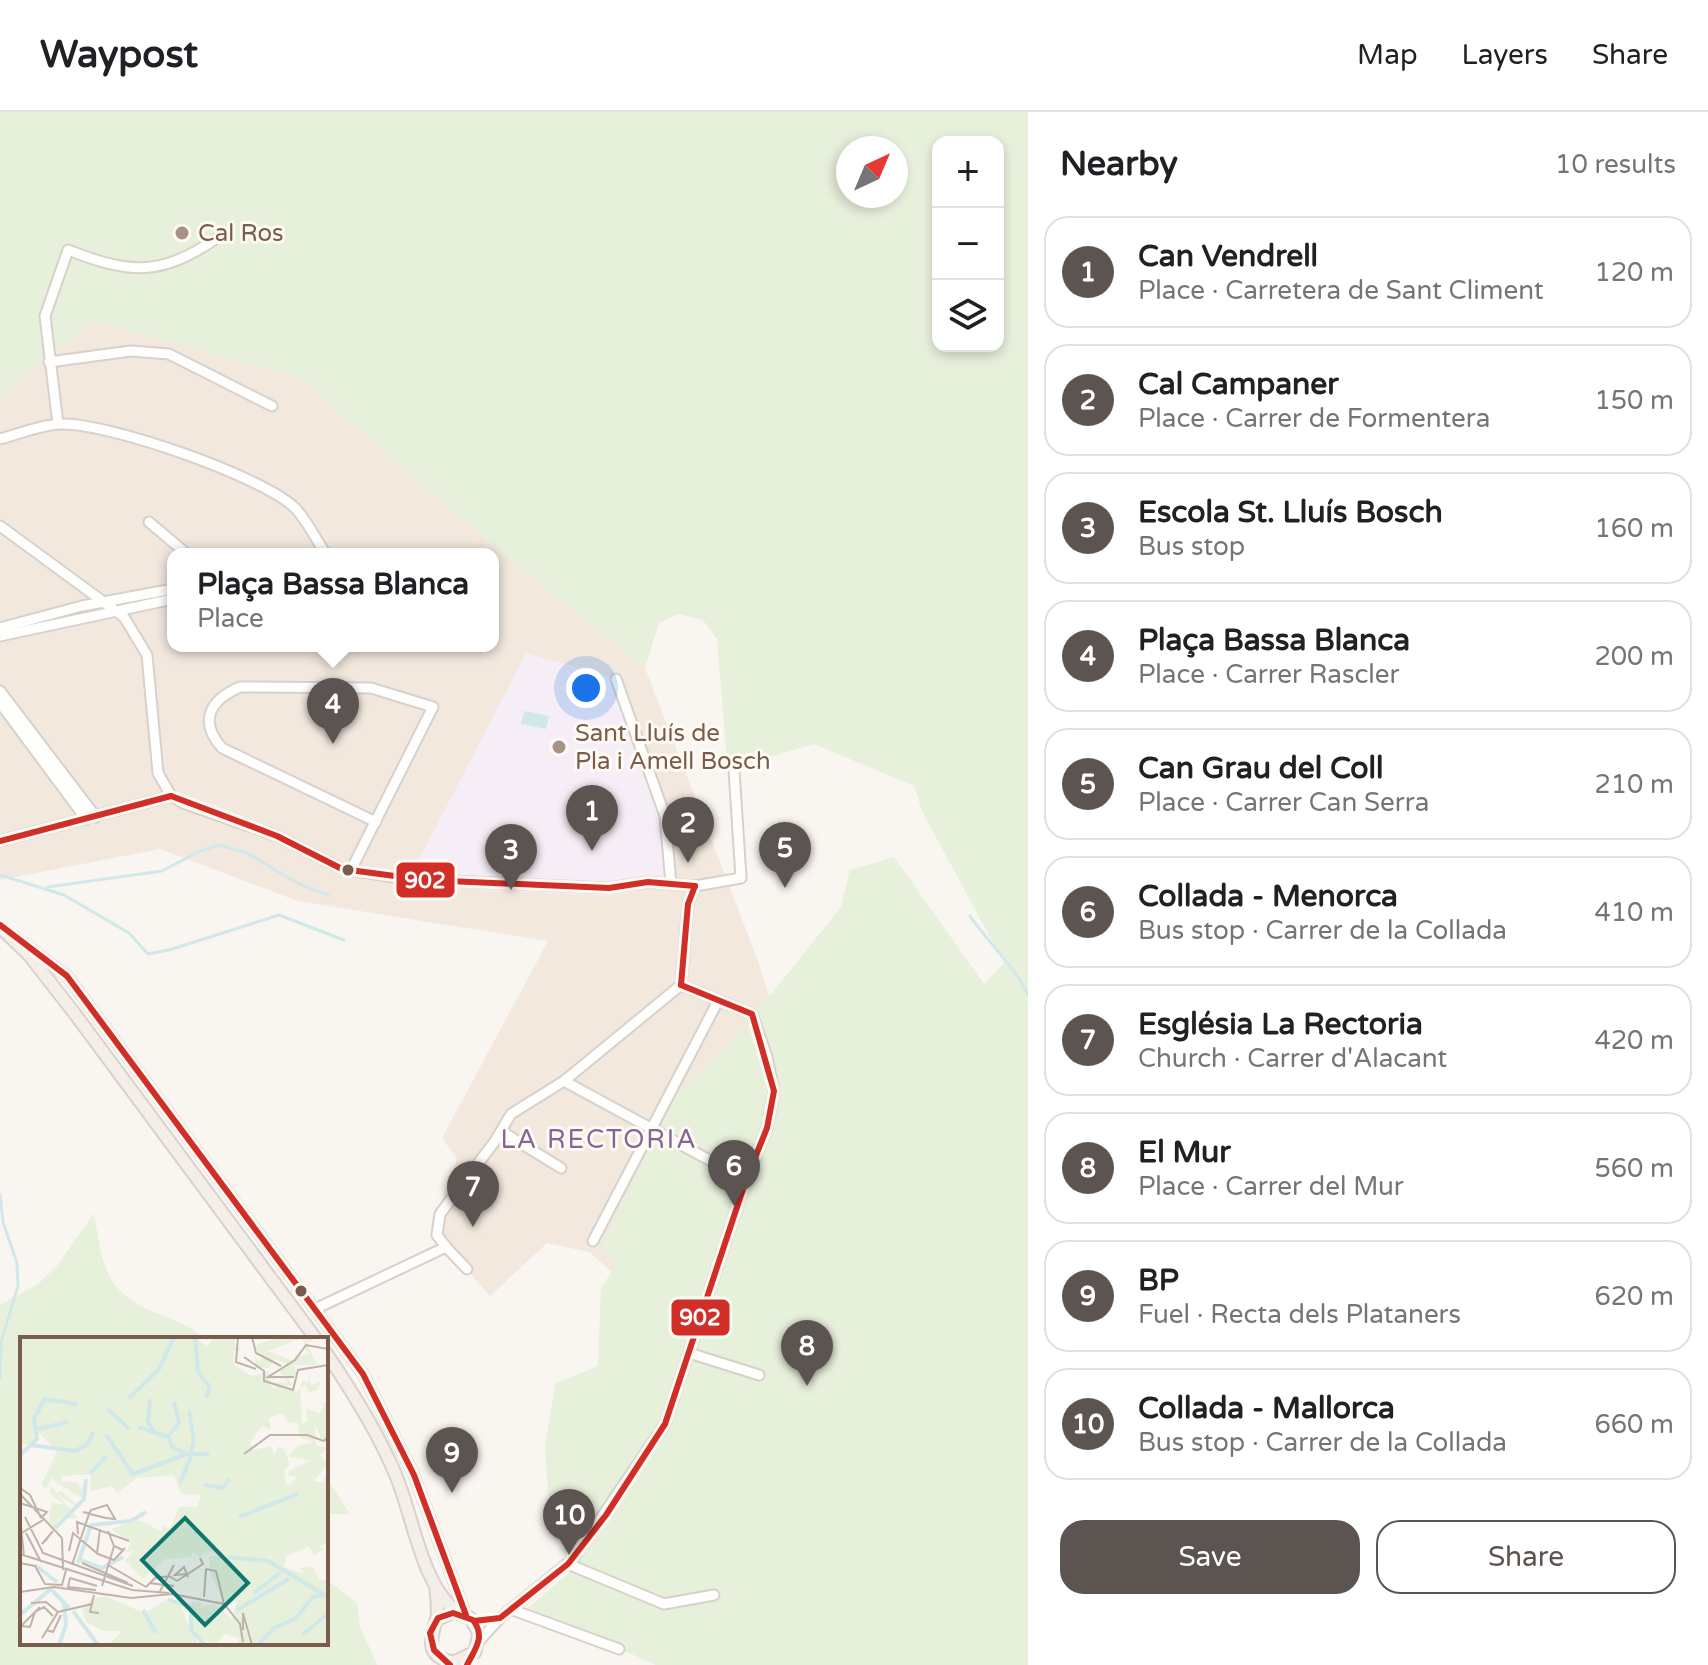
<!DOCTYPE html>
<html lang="en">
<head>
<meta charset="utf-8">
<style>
	body { margin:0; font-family:"Varela Round",sans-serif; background:#f6f6f6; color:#202124 }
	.controls { position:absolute; right:24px; top:24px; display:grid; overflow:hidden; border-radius:16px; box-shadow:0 4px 12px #0003 }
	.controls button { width:72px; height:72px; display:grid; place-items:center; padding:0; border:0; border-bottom:2px solid #e0e0e0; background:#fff; color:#202124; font:40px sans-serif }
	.compass { position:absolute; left:836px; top:24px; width:72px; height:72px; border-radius:50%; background:#fff; box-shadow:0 4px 12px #0003; rotate:44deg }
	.you { position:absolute; left:586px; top:576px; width:28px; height:28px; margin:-20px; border:6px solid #fff; border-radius:50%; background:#1a73e8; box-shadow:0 0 0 12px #1a73e833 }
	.badge { display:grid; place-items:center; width:52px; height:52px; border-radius:50%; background:#5c5450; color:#fff; font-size:26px; font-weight:700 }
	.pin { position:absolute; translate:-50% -66px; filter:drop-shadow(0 2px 4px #0008) }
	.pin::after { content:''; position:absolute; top:42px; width:28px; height:24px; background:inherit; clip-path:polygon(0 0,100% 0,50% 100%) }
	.popup { position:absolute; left:167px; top:436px; width:332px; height:104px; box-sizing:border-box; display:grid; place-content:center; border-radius:16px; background:#fff; filter:drop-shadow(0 2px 6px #0005); font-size:26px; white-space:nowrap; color:#757577 }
	.popup b { font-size:30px; color:#202124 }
	.popup::after { content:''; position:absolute; left:50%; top:100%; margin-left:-16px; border:16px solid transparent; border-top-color:#fff }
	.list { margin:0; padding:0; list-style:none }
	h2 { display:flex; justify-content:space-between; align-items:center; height:104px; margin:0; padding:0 32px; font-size:34px }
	h2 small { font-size:26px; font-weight:400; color:#757577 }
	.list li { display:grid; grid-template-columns:52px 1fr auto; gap:24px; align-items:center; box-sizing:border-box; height:112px; margin:0 16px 16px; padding:0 16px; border:2px solid #e0e0e0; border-radius:24px }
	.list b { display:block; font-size:30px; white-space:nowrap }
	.list p { margin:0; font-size:26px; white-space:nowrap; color:#757577 }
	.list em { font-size:26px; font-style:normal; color:#757577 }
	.actions { display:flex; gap:16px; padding:24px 32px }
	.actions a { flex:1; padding:18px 0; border:2px solid #5c5450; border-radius:24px; text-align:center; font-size:28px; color:#5c5450 }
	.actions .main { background:#5c5450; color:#fff }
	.icon { flex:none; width:44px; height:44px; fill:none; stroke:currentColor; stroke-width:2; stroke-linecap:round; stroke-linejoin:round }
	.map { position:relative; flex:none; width:1028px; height:1553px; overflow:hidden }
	header { display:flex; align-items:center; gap:48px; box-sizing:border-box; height:112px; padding:0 40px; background:#fff; border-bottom:2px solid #e0e0e0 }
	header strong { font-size:38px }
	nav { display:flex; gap:44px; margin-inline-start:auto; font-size:28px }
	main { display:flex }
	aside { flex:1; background:#fff }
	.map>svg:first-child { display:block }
</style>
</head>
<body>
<header>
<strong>Waypost</strong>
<nav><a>Map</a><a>Layers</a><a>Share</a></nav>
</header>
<main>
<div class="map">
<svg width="1028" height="1553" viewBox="0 0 1028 1553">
	<rect width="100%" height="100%" fill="#f9f5f0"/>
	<path fill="#f2e8de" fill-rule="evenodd" d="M92 209 298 265 488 429 645 556 757 846 817 1036 680 1507 567 1457 604 1398 612 1160 589 1140 547 1131 490 1184 431 1117 457 1047 442 1026 548 829 298 789 160 737 0 768V284ZM173 442H493V534H173Z"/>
	<polygon fill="#f6eef6" points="526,541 616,567 665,704 671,777 649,776 609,784 406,773"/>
	<g fill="#e7f0db" fill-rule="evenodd">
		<path d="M0 0H1028V1553H656L528 1496 570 1460 548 1381 545 1335 555 1272 598 1254 601 1176 616 1153 599 1128 609 1120 671 988 700 963 769 885 841 795 850 758 894 745 984 872 1004 851 923 701 914 674 814 632 739 654 727 648 717 527 703 508 678 502 659 511 645 556 488 429 298 265 92 209 0 284ZM938 30H998V234H938ZM848 36H896V84H848Z"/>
		<path d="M94 1101C103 1156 105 1182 161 1203 177 1210 192 1214 204 1227H22V1531H326V1467L357 1491 360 1514 377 1553H0V1193L38 1172 57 1154Z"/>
		<polygon points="326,1365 350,1402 326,1402"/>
	</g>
	<polygon fill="#d0e8ea" points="524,599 549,604 546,617 521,612"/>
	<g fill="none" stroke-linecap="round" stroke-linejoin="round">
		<g stroke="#d0e8ea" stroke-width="3">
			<polyline points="0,763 64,783 129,821 148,842 169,838 279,803 344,828"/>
			<polyline points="48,775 162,759 200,739 219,733 247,741 299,772 328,783"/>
			<path d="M970 804C987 829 1016 856 1028 883"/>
			<polyline points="0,1083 3,1110 17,1151 18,1174 1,1230 0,1266"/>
		</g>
		<g stroke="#d7d1cb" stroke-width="13">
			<g id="minor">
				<polyline points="49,250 131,239 169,242 272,294"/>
				<path d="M58 312 45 204 68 138C130 162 160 165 217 126"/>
				<path d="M0 327C19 322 40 313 60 312 107 310 262 364 295 396 307 408 316 428 326 442"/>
				<polyline points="149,410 187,442"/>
				<polyline points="0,414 124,505 147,543 158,661 171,684 183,691 277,724 342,757 407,767 609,776 648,770 695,774 741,766 734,658"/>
				<polyline points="0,516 82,494 173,477"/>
				<polyline points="0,524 173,487"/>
				<polyline points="616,567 665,704 671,772"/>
				<polyline points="0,579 96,705"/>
				<polyline points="0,591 86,707"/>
				<polyline points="0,729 171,684"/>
				<path d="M351 758 433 595 371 576 240 575C210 588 198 609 222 636L376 710"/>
				<polyline points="14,824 67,864 363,1262 414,1363 466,1503"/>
				<polyline points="564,969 746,1068"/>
				<polyline points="501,1019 561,1056"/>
				<polyline points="593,1129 718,889"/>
				<polyline points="446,1135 467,1157"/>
				<polyline points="315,1197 446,1135 437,1123 440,1102 495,1029 511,1002 564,969 681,873 688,792 695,774"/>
				<polyline points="689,1241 759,1263"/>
				<polyline points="568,1452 664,1492 714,1483"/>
				<polyline points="513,1498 619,1537"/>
				<polyline points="479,1529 500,1506 573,1447 665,1312 746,1068 767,1016 774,979 767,945 752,902 681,873"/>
			</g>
		</g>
		<g stroke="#dad1cc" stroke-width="15">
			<g id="major">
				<polyline points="0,815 29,843 75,902 316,1227"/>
				<path d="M326 1241C352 1279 376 1317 394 1359 414 1404 419 1467 456 1500"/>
				<path d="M436 1478C437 1486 438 1496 437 1505 432 1525 422 1545 454 1550L475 1540 479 1521 470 1506 454 1500 436 1508"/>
			</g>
		</g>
		<use href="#minor" stroke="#fefefd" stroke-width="9"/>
		<use href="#major" stroke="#f3eee8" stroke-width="11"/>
		<g stroke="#fffaf3" stroke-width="12">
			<g id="bus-1">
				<polyline points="171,684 277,724 342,757 425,768 609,776 648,770 695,774"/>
				<polyline points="0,729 171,684"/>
				<polyline points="0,813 67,864 363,1262 414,1363 466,1503"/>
				<polyline points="681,873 688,792 695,774"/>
				<polyline points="474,1509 500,1506 568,1452 606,1403 665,1312 746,1068 767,1016 774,979 752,902 681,873"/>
				<path d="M450 1553 434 1538 430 1521 438 1506 453 1501 473 1508C486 1525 475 1537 467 1553"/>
			</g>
		</g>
		<use href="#bus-1" stroke="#d02e26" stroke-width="6"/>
	</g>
	<g fill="#a69286" stroke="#fffaf3" stroke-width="3">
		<circle cx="182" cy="121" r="8"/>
		<circle cx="559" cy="635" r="8"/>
	</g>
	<g fill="#7a5c4d" stroke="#fffaf3" stroke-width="3">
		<circle cx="348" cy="758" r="7"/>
		<circle cx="301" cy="1179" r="7"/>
	</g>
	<g text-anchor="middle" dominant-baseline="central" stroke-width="6" stroke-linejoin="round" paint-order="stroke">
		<g font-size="24" fill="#7a5c4d" stroke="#fffaf3" text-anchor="start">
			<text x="198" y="121">Cal Ros</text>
			<text x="575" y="621">Sant Lluís de<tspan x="575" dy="28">Pla i Amell Bosch</tspan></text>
		</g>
		<g font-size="26" letter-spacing="2" fill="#846695" stroke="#fffaf3">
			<text x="599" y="1027">LA RECTORIA</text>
		</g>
	</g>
	<g transform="translate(20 1225)">
		<rect width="308" height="308" fill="#f9f5f0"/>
		<path d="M0 0H175L187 9 195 0H215V9L223 14H213L214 28 232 39 248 34 250 44 257 37 249 47 255 52 257 45 268 46 258 33 268 27 254 22 249 31H236L235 19 239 25 243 20 234 9 259 0H291L293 7 289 3 288 8 297 28H273L277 38 268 41 272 48 265 49 278 55 283 43 289 45 287 36 292 48 300 45 298 53 289 55 285 47 280 52 282 88 288 83 286 72 299 76 304 70 300 65 308 67V103L301 101 295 86 296 108 308 111 300 118 308 127 293 145H303L308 133V207L298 209 304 212 294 218 289 210 266 219 264 230 285 237 279 231 293 230 299 243H308V308H216L220 302 205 297 195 307 175 300 178 308H88L102 294H83L66 285 62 272 72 262 85 259 124 276 148 262 158 263 170 291 171 265 182 266 181 271 194 267 212 282 217 264H205L190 237 189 220 199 218 188 214 179 220 172 215V220L145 222 123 242 105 223 114 214 105 216 111 206 91 192 119 183 141 194 144 189 150 192 159 170H177L181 158 161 157 154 138 117 141 97 156 92 149 70 154 71 137 42 139 41 144 57 145 65 154 63 162 46 151 41 154 57 168 56 169 37 157 58 181 38 182 34 193 29 188 31 166 45 168 29 155 33 150 37 157 44 151 31 141 26 153 22 147 37 114 23 100 18 97 14 106 0 108ZM282 1 288 18H275L274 24 247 14ZM263 76 268 85 278 86 279 100 293 105 276 110 269 120 291 124 268 134 269 139H278L270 147H266L264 133 270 128 265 114 259 109 254 118 251 109 233 113 230 105 242 89 251 93 249 81Z" fill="#e7f0db" fill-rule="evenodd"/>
		<path fill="none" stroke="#d0e8ea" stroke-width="4" d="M175 0 178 35 190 50 186 61M109 61 139 32 154 0M130 62 128 84 134 95M88 72 109 92M169 74 174 103 171 116M118 90 149 100 152 110 167 117H189M18 92 48 85M86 98 113 137 167 117M149 98 159 86 154 65M11 108 55 114 68 107 73 95M0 118 17 102 14 82 24 62 57 67M70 137 86 119M160 146 171 119M184 148 203 151 209 142M219 180 278 157M35 191 64 162 66 142M208 220 248 224 308 260M61 223 82 231 103 220M58 226 71 188 111 184 126 175M15 228 37 245M234 256 260 236M148 262 171 271V293L185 308M123 273 136 296M217 273 269 242M53 274 78 308M1 277 31 252 49 271M282 298 308 277M39 308 46 288 44 268M238 308 254 291 275 282 293 260 302 258"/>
		<path fill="none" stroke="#c2b3aa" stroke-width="2" d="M218 0 216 25 236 32M232 0 236 16 261 29M224 20 244 34V44L273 53 278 33 308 28M274 40H248L275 23 286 8 308 12M224 117 250 98H287L304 104 308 99M0 151 10 158 21 181M0 157 42 201M0 166 27 175 21 181M0 180 4 219M5 180 23 216 113 249M88 194 94 209 103 213M6 196 21 225M0 197 23 183M58 197 57 185 109 204M28 201 22 207 33 194M42 201 43 233M49 214 53 196 78 217 94 223 105 211M77 216 80 192M0 217 112 253 149 256M0 226 15 229 25 247 42 248 46 233M62 226 108 246M52 228 69 177 71 173 87 168 95 182 86 181 70 177H69L68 176 63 175M88 228 126 250M186 232 196 234 204 267M167 237 155 238 164 230 167 237 168 240M50 241 48 250 76 253M50 241 77 249M157 244 183 227 180 221M129 246 154 249M82 249 94 209M126 250 135 241 149 239 157 244M140 254 154 228M0 255 34 250 111 261 152 257M152 257 204 267 220 287 223 305M74 258 70 275 79 276M184 260 186 232M11 266 26 265 38 275M20 270 1 289 10 290 15 275 24 270 33 279M26 293 33 295 41 278M223 293V276L232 308M22 301 38 275 72 267"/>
		<path fill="#0f766e" fill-opacity="0.15" stroke="#0f766e" stroke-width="4" d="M165 181 228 246 185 288 122 223Z"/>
		<rect width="308" height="308" fill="none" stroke="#7a5c4d" stroke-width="4"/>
	</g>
	<g stroke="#fffaf3" stroke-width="3">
		<rect x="395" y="749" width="61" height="38" rx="8" fill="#d02e26"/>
		<rect x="670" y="1186" width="61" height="39" rx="8" fill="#d02e26"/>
	</g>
	<g font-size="22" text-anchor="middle" font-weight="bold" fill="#fff">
		<text x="425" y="776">902</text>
		<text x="700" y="1213">902</text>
	</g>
</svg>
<div class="controls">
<button>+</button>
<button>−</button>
<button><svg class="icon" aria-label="layers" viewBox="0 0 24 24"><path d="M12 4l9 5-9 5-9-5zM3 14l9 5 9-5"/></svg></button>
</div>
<svg class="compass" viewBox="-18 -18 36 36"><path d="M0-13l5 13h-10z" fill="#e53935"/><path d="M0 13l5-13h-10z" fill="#757577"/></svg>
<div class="you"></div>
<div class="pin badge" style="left:592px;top:739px">1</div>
<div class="pin badge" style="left:688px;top:751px">2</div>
<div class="pin badge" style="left:511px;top:778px">3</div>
<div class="pin badge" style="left:333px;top:632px">4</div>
<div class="popup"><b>Plaça Bassa Blanca</b>Place</div>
<div class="pin badge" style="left:785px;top:776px">5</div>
<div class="pin badge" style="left:734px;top:1094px">6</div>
<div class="pin badge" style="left:473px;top:1115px">7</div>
<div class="pin badge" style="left:807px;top:1274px">8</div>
<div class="pin badge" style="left:452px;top:1381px">9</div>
<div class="pin badge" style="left:569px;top:1443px">10</div>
</div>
<aside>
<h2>Nearby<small>10 results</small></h2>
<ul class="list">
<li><span class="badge">1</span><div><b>Can Vendrell</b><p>Place · Carretera de Sant Climent</p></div><em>120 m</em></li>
<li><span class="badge">2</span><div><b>Cal Campaner</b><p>Place · Carrer de Formentera</p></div><em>150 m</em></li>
<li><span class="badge">3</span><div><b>Escola St. Lluís Bosch</b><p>Bus stop</p></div><em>160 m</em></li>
<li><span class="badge">4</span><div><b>Plaça Bassa Blanca</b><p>Place · Carrer Rascler</p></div><em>200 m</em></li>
<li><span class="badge">5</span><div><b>Can Grau del Coll</b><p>Place · Carrer Can Serra</p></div><em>210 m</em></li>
<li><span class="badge">6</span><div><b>Collada - Menorca</b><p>Bus stop · Carrer de la Collada</p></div><em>410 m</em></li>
<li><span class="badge">7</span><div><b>Església La Rectoria</b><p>Church · Carrer d'Alacant</p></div><em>420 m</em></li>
<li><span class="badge">8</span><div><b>El Mur</b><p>Place · Carrer del Mur</p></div><em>560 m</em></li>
<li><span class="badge">9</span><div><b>BP</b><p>Fuel · Recta dels Plataners</p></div><em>620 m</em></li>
<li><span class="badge">10</span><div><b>Collada - Mallorca</b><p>Bus stop · Carrer de la Collada</p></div><em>660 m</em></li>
</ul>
<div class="actions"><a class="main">Save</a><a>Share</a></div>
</aside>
</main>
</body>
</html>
